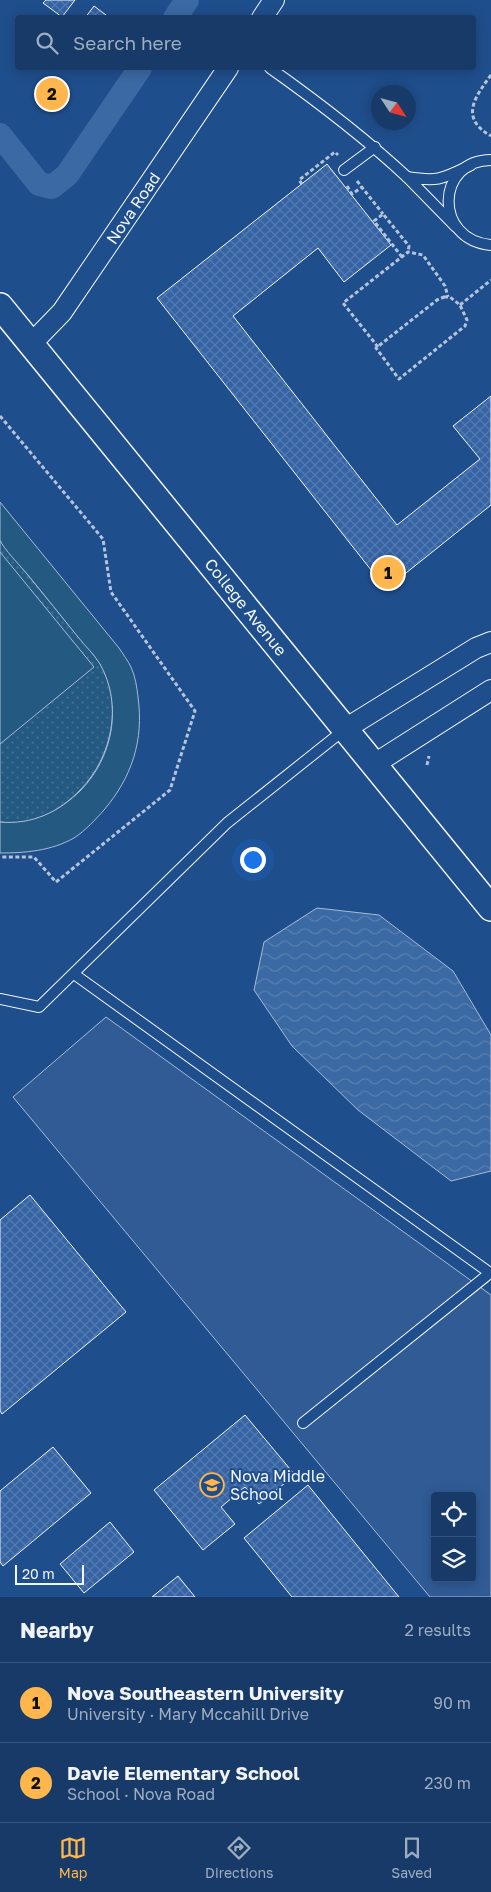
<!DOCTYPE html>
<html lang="en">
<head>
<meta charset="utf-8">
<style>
	body { margin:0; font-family:"Golos Text",sans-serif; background:#244571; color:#f1f3f6 }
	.controls { position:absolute; right:15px; bottom:15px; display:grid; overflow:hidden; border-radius:5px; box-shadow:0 2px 12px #0003 }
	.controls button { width:45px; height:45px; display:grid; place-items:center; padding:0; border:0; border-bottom:1px solid #36547d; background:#173a69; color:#f1f3f6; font:25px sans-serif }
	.compass { position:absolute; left:371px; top:85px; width:45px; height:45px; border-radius:50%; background:#173a69; box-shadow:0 2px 12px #0003; rotate:126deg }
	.scale { position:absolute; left:15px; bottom:12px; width:69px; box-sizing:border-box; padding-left:5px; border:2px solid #f2f6ff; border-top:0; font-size:14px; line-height:18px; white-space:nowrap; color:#f2f6ff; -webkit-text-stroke:4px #1f4e8c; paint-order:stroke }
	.you { position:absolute; left:252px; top:859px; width:18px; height:18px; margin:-12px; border:4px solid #fff; border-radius:50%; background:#1a73e8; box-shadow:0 0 0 8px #1a73e833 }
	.badge { display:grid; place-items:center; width:32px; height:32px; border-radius:50%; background:#ffb74d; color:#111; font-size:16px; font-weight:700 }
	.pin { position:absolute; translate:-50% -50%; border:2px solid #fff; box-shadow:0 1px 5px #0006 }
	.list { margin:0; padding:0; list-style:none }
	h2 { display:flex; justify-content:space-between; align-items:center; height:65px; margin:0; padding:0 20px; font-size:21px }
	h2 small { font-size:16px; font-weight:400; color:#9eadc0 }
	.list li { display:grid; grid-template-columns:32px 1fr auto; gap:15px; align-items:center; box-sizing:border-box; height:80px; padding:0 20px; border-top:1px solid #36547d }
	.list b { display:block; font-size:19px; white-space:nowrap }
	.list p { margin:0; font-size:16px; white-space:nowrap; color:#9eadc0 }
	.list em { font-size:16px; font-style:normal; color:#9eadc0 }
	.icon { flex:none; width:28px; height:28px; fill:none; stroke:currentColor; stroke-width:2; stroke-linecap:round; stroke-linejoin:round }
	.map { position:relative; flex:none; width:491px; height:1597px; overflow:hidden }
	.search { position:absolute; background:#173a69; box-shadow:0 2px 12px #0003; left:15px; right:15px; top:15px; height:55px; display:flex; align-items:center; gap:12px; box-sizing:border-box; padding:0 18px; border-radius:5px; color:#9eadc0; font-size:19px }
	.sheet { height:225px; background:#173a69 }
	nav { display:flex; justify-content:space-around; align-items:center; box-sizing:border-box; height:70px; border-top:1px solid #36547d; background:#173a69; font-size:14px; color:#9eadc0 }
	nav a { display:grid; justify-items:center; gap:2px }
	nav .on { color:#ffb74d }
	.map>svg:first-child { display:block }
</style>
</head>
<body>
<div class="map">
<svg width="491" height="1597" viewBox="0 0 491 1597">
	<defs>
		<pattern id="green-dots" width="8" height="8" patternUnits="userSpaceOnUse" patternTransform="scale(1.25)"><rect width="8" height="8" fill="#245a82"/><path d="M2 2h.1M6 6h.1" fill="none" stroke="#447295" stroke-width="1.8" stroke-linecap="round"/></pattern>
		<pattern id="water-waves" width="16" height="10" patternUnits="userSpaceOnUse" patternTransform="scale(1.25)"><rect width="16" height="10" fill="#3b69a3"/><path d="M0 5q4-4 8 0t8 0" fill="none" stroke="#587fb1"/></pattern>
		<pattern id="building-cross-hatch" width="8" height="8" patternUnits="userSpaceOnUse" patternTransform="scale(1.25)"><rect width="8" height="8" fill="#3563a3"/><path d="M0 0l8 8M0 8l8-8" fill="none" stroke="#537ab1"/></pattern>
	</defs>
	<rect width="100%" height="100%" fill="#1f4e8c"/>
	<path fill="url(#green-dots)" stroke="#a8bbd7" d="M0 541C19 565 39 588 58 612 71 629 87 645 99 662 124 702 112 757 81 789 59 812 32 826 0 822Z"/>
	<g fill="#245a82" stroke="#a8bbd7">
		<path d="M0 502 119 648C123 654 128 661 131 667 135 676 137 687 138 697 144 740 132 777 104 810 96 819 85 831 74 838 51 851 25 853 0 853V822C32 825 59 812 81 790 113 757 123 705 100 664 94 654 85 646 78 637 62 617 45 596 28 575 23 569 2 547 0 540 0 530 0 512 0 502Z"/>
		<polygon points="0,552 94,667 0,744"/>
	</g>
	<path fill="#305b95" stroke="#a8bbd7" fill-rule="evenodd" d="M106 1017 491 1295V1597H430L13 1097ZM435 1496H472V1578H435Z"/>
	<polygon fill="url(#water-waves)" stroke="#a8bbd7" points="317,908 379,915 453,971 491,1035 491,1171 451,1181 358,1110 292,1046 254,990 264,942"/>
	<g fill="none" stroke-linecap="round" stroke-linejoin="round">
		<g stroke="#3b69a3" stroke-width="24">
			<polyline points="175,18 187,0"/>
			<polyline points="0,135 39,184 52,187 67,175 140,68"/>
		</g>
	</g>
	<g fill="url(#building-cross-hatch)" stroke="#f2f6ff">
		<polygon points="46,0 75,0 62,17 43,3"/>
		<polygon points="94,6 110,18 85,18"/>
		<polygon points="327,164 391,245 344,282 318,248 233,316 397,525 480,459 453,426 491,396 491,505 386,589 157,298"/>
		<polygon points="30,1195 126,1312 2,1414 0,1411 0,1220"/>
		<polygon points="245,1415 295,1475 259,1504 245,1487 221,1507 235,1524 203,1550 154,1490"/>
		<polygon points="53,1447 91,1493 3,1566 0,1562 0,1491"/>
		<polygon points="308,1485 399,1597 292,1597 244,1538"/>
		<polygon points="110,1522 134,1552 84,1593 60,1564"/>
		<polygon points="178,1576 195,1597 152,1597"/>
	</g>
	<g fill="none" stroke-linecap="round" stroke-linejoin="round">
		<g stroke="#f2f6ff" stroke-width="12">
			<g id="service">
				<path d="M270 68C318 102 364 137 407 177"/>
				<path d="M491 160C436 160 433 240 491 245"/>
				<polyline points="344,170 375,147"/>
				<path d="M456 227 407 177C439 182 442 179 471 165"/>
				<polyline points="74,974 490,1273 303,1423"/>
				<polyline points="0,999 39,1007 227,823 344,730"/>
			</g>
		</g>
		<g stroke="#f2f6ff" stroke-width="22">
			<g id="minor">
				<polyline points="262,18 274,0"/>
				<polyline points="31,344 62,312 228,68"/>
				<polyline points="345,729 476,648 491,642"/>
				<polyline points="373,765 491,690"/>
			</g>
		</g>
		<g stroke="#f2f6ff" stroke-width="28">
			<polyline id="tertiary" points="0,306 491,908"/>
		</g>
		<g stroke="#b3c4dc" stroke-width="3" stroke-dasharray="4 2.5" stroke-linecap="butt">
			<path d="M491 75C475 97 459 118 491 136"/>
			<polyline points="357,181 383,214"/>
			<polyline points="302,184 299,180 335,152 338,155"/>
			<polyline points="347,186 352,194 362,187"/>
			<polyline points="402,257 374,221 383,214 409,246 408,252"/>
			<polygon points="444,297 450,297 460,305 467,320 465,326 399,379 376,348 437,300"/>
			<polyline points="460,305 491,280"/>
			<polyline points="378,347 343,303 408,252 423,255 445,286 448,297"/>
			<polyline points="0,416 103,539 111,592 195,711 170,790 56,882 34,857 0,857"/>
			<polyline points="427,765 429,756"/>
		</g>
		<use href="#service" stroke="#1f4e8c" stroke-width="10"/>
		<use href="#minor" stroke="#1f4e8c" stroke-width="20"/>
		<use href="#tertiary" stroke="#1f4e8c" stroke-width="25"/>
	</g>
	<defs>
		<g id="school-ring" transform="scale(1.25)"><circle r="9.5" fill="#1f4e8c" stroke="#ffb74d" stroke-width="1.5"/><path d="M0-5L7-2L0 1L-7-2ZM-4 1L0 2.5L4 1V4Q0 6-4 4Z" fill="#ffb74d"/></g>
	</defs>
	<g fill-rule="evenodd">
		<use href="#school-ring" x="212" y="1485"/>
	</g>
	<g text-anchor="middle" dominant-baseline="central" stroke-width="4" stroke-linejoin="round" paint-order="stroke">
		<g font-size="16" fill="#f2f6ff" stroke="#1f4e8c">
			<text transform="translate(133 208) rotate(-56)">Nova Road</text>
			<text transform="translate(246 607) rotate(51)">College Avenue</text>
		</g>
		<g font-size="16" fill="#f2f6ff" stroke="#1f4e8c" text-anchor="start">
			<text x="230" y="1476">Nova Middle<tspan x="230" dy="18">School</tspan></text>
		</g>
	</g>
</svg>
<div class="controls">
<button><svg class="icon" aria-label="locate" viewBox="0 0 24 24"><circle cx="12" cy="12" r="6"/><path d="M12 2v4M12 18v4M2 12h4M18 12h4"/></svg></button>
<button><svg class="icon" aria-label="layers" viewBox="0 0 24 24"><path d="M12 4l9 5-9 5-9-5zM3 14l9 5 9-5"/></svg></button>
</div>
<svg class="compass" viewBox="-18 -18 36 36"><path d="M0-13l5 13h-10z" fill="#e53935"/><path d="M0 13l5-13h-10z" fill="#9eadc0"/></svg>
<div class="scale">20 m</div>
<div class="you"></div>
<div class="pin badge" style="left:388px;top:573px">1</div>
<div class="pin badge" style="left:52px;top:94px">2</div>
<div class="search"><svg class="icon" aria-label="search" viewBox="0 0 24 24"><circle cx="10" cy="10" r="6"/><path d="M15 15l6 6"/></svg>Search here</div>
</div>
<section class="sheet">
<h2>Nearby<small>2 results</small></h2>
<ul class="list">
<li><span class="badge">1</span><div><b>Nova Southeastern University</b><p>University · Mary Mccahill Drive</p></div><em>90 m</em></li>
<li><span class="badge">2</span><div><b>Davie Elementary School</b><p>School · Nova Road</p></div><em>230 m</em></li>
</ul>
</section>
<nav>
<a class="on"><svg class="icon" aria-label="map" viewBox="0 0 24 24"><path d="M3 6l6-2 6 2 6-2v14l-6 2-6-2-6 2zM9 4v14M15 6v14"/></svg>Map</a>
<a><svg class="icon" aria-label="directions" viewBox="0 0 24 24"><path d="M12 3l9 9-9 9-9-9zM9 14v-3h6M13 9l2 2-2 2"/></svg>Directions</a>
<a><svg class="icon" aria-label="saved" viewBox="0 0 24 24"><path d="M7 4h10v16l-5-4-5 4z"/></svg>Saved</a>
</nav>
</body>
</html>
